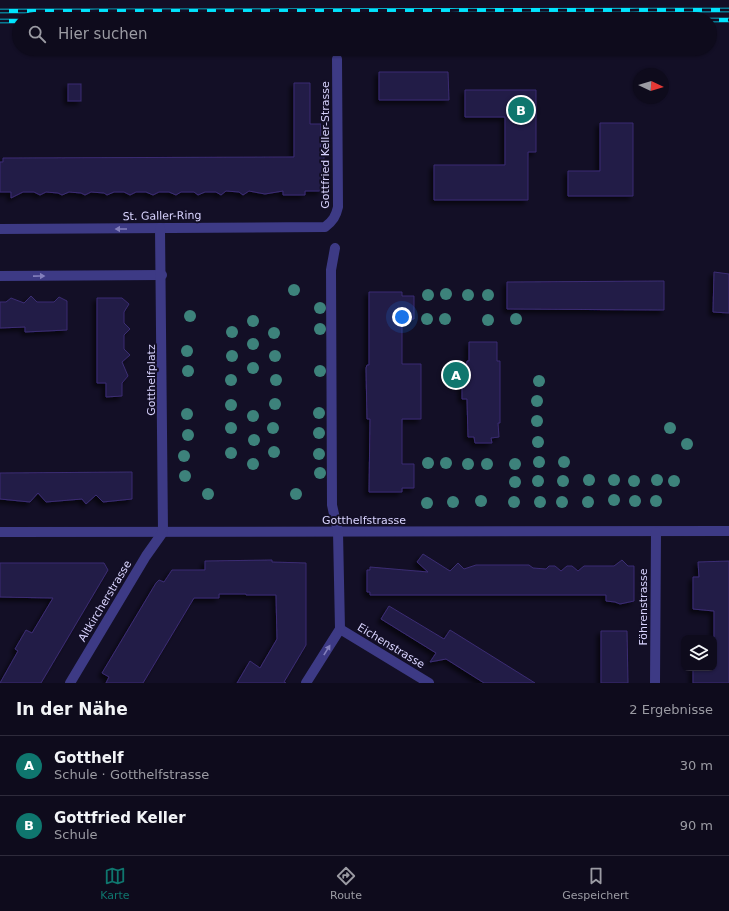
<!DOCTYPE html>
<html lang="de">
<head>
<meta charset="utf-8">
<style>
	body { margin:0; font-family:"DejaVu Sans",sans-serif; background:#171425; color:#f1f3f6 }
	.controls { position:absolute; right:12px; bottom:12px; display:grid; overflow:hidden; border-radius:8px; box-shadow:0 1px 3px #0004 }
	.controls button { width:36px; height:36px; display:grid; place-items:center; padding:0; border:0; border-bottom:1px solid #2e2b3b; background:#0e0b1c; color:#f1f3f6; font:20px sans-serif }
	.compass { position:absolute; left:633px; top:68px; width:36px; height:36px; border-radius:50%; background:#0e0b1c; box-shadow:0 1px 3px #0004; rotate:94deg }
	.you { position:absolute; left:402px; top:317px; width:14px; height:14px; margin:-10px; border:3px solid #fff; border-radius:50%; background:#1a73e8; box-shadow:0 0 0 6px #1a73e833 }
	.badge { display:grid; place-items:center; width:26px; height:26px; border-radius:50%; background:#0f766e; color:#fff; font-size:13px; font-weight:700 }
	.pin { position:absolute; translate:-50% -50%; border:2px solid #fff; box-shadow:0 1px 4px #0006 }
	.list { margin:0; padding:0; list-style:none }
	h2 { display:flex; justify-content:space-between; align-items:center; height:52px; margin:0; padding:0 16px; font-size:17px }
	h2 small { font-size:13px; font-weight:400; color:#9b9ba3 }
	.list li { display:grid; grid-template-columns:26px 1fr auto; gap:12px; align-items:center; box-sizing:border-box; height:60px; padding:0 16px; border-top:1px solid #2e2b3b }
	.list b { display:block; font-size:15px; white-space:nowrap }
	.list p { margin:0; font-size:13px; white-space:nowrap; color:#9b9ba3 }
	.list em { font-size:13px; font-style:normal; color:#9b9ba3 }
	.icon { flex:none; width:22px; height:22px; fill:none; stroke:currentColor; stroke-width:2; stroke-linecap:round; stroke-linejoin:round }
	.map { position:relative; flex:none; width:729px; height:683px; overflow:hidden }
	.search { position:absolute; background:#0e0b1c; box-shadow:0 1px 3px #0004; left:12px; right:12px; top:12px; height:44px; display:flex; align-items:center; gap:10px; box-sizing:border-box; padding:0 14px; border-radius:22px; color:#9b9ba3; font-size:15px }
	.sheet { height:172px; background:#0e0b1c }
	nav { display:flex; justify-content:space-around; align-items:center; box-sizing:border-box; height:56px; border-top:1px solid #2e2b3b; background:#0e0b1c; font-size:11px; color:#9b9ba3 }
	nav a { display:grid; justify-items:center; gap:2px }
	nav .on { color:#0f766e }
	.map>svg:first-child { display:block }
</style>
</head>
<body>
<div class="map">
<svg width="729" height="683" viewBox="0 0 729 683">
	<defs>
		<filter id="shadow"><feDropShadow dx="-3.5" dy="3.5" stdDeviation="2" flood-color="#0009"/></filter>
	</defs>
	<rect width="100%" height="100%" fill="#130f26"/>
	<g fill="#241b47" stroke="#3b2d73" filter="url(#shadow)">
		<polygon points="379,72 448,72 449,100 379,100"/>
		<polygon points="294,83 310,83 310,124 321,124 321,156 324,156 323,187 321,187 321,191 305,191 305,195 283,195 283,191 265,194 249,191 243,195 239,192 226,191 221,195 216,192 205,192 198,195 194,192 181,192 176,195 169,192 159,192 153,195 146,192 136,192 130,195 124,192 114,192 107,195 104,193 91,192 85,195 81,193 69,192 62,195 58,193 46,192 40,195 34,192 23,192 11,198 11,192 0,192 0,162 3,162 3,158 294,157"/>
		<rect x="68" y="84" width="13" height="17"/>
		<polygon points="465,90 536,90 536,152 528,152 528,200 434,200 434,165 505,165 505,117 465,117"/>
		<polygon points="600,123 633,123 633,196 568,196 568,171 600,171"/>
		<polygon points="714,272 729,274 729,313 713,312"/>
		<polygon points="664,281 664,310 507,309 507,282"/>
		<polygon points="369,292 402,292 402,296 414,296 414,319 402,320 402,364 421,364 421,419 402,419 402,464 414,464 414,488 402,488 402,492 369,492 370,419 367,419 366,368 367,365 369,365"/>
		<polygon points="31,296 37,302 54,302 59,297 67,301 67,330 25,332 25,327 0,328 0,302 6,302 11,298 24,303"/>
		<polygon points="97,298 122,298 129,304 124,312 124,323 130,329 124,335 124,349 130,355 122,362 128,376 122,383 122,396 106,397 106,383 97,383"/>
		<polygon points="469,342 497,342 497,361 500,361 500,423 498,423 499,437 491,438 492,443 475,443 474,437 468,437 467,399 462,399 462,385 465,385 467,361 469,361"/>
		<polygon points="132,472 132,499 103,502 96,495 86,504 82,499 46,502 38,493 30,502 0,499 0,473"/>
		<polygon points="423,554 450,571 458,563 464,569 476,565 529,565 533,568 546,569 549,566 555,566 561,571 567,566 572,566 578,571 584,566 614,566 622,560 628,566 634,566 634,601 620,604 615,602 606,601 606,595 370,595 370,592 367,592 367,570 370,570 370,567 428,572 417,562"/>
		<polygon points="272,560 272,562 306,563 306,645 284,682 286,683 237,683 250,661 260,668 277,639 276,595 246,595 246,594 219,594 219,598 194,598 143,683 106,683 109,677 102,673 156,583 159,580 164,582 172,570 205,570 205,561"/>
		<polygon points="729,561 729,683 693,683 693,668 714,668 714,611 693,609 693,577 699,577 698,562"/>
		<polygon points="0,563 104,563 108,570 41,683 0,683 18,651 15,649 26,630 32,633 53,598 0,597"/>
		<polygon points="389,606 444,639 450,630 535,683 484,683 446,659 430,662 436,653 381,619"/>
		<polygon points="601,631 627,631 628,683 601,683"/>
	</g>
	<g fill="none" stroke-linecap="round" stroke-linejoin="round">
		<g stroke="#3d3a85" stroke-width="10">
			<path d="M0 229 325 227C333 221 336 216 338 207L337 59"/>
			<polyline points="0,276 162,275"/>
			<polyline points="0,532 729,531"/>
			<polyline points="340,629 429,683"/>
			<polyline points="70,683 146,556 163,532 160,228"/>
			<polyline points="306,683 340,629 338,532 332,505 331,270 335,248"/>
			<polyline points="655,683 656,532"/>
		</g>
		<g stroke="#00e5ff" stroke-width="4.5">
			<g id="rail">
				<polyline points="0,11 729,10"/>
				<polyline points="710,20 729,20"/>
				<polyline points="0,21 19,21"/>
			</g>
		</g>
		<use href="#rail" stroke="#130f26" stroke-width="3" stroke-dasharray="9" stroke-linecap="butt"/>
	</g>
	<g fill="#3d827b">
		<circle cx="294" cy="290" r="6"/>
		<circle cx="446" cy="294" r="6"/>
		<circle cx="428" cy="295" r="6"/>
		<circle cx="468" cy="295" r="6"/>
		<circle cx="488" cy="295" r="6"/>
		<circle cx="320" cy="308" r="6"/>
		<circle cx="190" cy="316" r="6"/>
		<circle cx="427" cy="319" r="6"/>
		<circle cx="445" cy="319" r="6"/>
		<circle cx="516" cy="319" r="6"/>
		<circle cx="488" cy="320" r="6"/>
		<circle cx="253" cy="321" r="6"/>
		<circle cx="320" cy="329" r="6"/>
		<circle cx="232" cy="332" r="6"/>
		<circle cx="274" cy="333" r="6"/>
		<circle cx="253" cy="344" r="6"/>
		<circle cx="187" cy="351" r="6"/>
		<circle cx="232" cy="356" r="6"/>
		<circle cx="275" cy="356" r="6"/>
		<circle cx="253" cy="368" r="6"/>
		<circle cx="188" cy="371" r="6"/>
		<circle cx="320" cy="371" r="6"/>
		<circle cx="231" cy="380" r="6"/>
		<circle cx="276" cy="380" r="6"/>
		<circle cx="539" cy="381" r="6"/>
		<circle cx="537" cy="401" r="6"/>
		<circle cx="275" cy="404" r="6"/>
		<circle cx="231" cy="405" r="6"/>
		<circle cx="319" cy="413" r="6"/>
		<circle cx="187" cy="414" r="6"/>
		<circle cx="253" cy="416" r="6"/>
		<circle cx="537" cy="421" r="6"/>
		<circle cx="231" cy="428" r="6"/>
		<circle cx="273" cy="428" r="6"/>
		<circle cx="670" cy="428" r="6"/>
		<circle cx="319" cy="433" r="6"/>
		<circle cx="188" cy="435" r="6"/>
		<circle cx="254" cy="440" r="6"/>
		<circle cx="538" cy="442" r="6"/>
		<circle cx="687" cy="444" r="6"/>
		<circle cx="274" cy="452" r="6"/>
		<circle cx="231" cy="453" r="6"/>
		<circle cx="319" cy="454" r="6"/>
		<circle cx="184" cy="456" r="6"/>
		<circle cx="539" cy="462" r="6"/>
		<circle cx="564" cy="462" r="6"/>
		<circle cx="428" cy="463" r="6"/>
		<circle cx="446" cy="463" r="6"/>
		<circle cx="253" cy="464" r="6"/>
		<circle cx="468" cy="464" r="6"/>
		<circle cx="487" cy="464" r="6"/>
		<circle cx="515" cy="464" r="6"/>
		<circle cx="320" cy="473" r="6"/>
		<circle cx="185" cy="476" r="6"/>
		<circle cx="589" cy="480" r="6"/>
		<circle cx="614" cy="480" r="6"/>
		<circle cx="657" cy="480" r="6"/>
		<circle cx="538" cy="481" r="6"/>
		<circle cx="563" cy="481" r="6"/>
		<circle cx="634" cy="481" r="6"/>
		<circle cx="674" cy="481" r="6"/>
		<circle cx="515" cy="482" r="6"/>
		<circle cx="208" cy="494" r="6"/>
		<circle cx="296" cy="494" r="6"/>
		<circle cx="614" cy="500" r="6"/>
		<circle cx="481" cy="501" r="6"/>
		<circle cx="635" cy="501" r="6"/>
		<circle cx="656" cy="501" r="6"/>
		<circle cx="453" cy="502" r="6"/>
		<circle cx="514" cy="502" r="6"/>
		<circle cx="540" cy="502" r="6"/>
		<circle cx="562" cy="502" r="6"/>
		<circle cx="588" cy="502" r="6"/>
		<circle cx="427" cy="503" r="6"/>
	</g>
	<defs><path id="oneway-solid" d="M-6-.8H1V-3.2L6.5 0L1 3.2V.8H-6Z"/></defs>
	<g fill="#837fbc">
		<use href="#oneway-solid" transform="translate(121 229) rotate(180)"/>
		<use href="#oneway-solid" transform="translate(39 276) rotate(-1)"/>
		<use href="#oneway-solid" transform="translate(327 650) rotate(-58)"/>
	</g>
	<g text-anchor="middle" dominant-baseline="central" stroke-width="4" stroke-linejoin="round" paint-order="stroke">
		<g font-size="11" fill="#d9d4ff" stroke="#130f26">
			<text transform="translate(325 145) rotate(-90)">Gottfried Keller-Strasse</text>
			<text transform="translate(162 216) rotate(-1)">St. Galler-Ring</text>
			<text transform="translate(151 380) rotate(-90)">Gotthelfplatz</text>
			<text x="364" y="520">Gotthelfstrasse</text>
			<text transform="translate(105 601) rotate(-59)">Altkircherstrasse</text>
			<text transform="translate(643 607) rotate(-90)">Föhrenstrasse</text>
			<text transform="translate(391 646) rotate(31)">Eichenstrasse</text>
		</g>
	</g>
</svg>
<div class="controls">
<button><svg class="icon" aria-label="layers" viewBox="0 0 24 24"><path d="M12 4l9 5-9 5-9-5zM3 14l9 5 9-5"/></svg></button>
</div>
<svg class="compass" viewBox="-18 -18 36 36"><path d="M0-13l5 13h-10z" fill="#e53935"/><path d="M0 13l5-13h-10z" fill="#9b9ba3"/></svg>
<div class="you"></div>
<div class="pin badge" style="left:456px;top:375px">A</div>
<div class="pin badge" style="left:521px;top:110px">B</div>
<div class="search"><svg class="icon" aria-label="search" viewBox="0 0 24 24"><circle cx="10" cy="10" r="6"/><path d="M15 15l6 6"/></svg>Hier suchen</div>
</div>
<section class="sheet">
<h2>In der Nähe<small>2 Ergebnisse</small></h2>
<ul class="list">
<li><span class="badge">A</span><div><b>Gotthelf</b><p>Schule · Gotthelfstrasse</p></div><em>30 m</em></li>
<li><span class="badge">B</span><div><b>Gottfried Keller</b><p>Schule</p></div><em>90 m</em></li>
</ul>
</section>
<nav>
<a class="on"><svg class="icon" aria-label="map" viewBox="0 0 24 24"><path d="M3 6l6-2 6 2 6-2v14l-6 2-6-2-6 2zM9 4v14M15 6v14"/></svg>Karte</a>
<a><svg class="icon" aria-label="directions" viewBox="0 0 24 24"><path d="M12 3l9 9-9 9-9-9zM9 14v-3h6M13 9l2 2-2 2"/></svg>Route</a>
<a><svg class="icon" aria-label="saved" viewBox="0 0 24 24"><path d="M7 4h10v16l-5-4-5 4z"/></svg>Gespeichert</a>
</nav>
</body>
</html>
